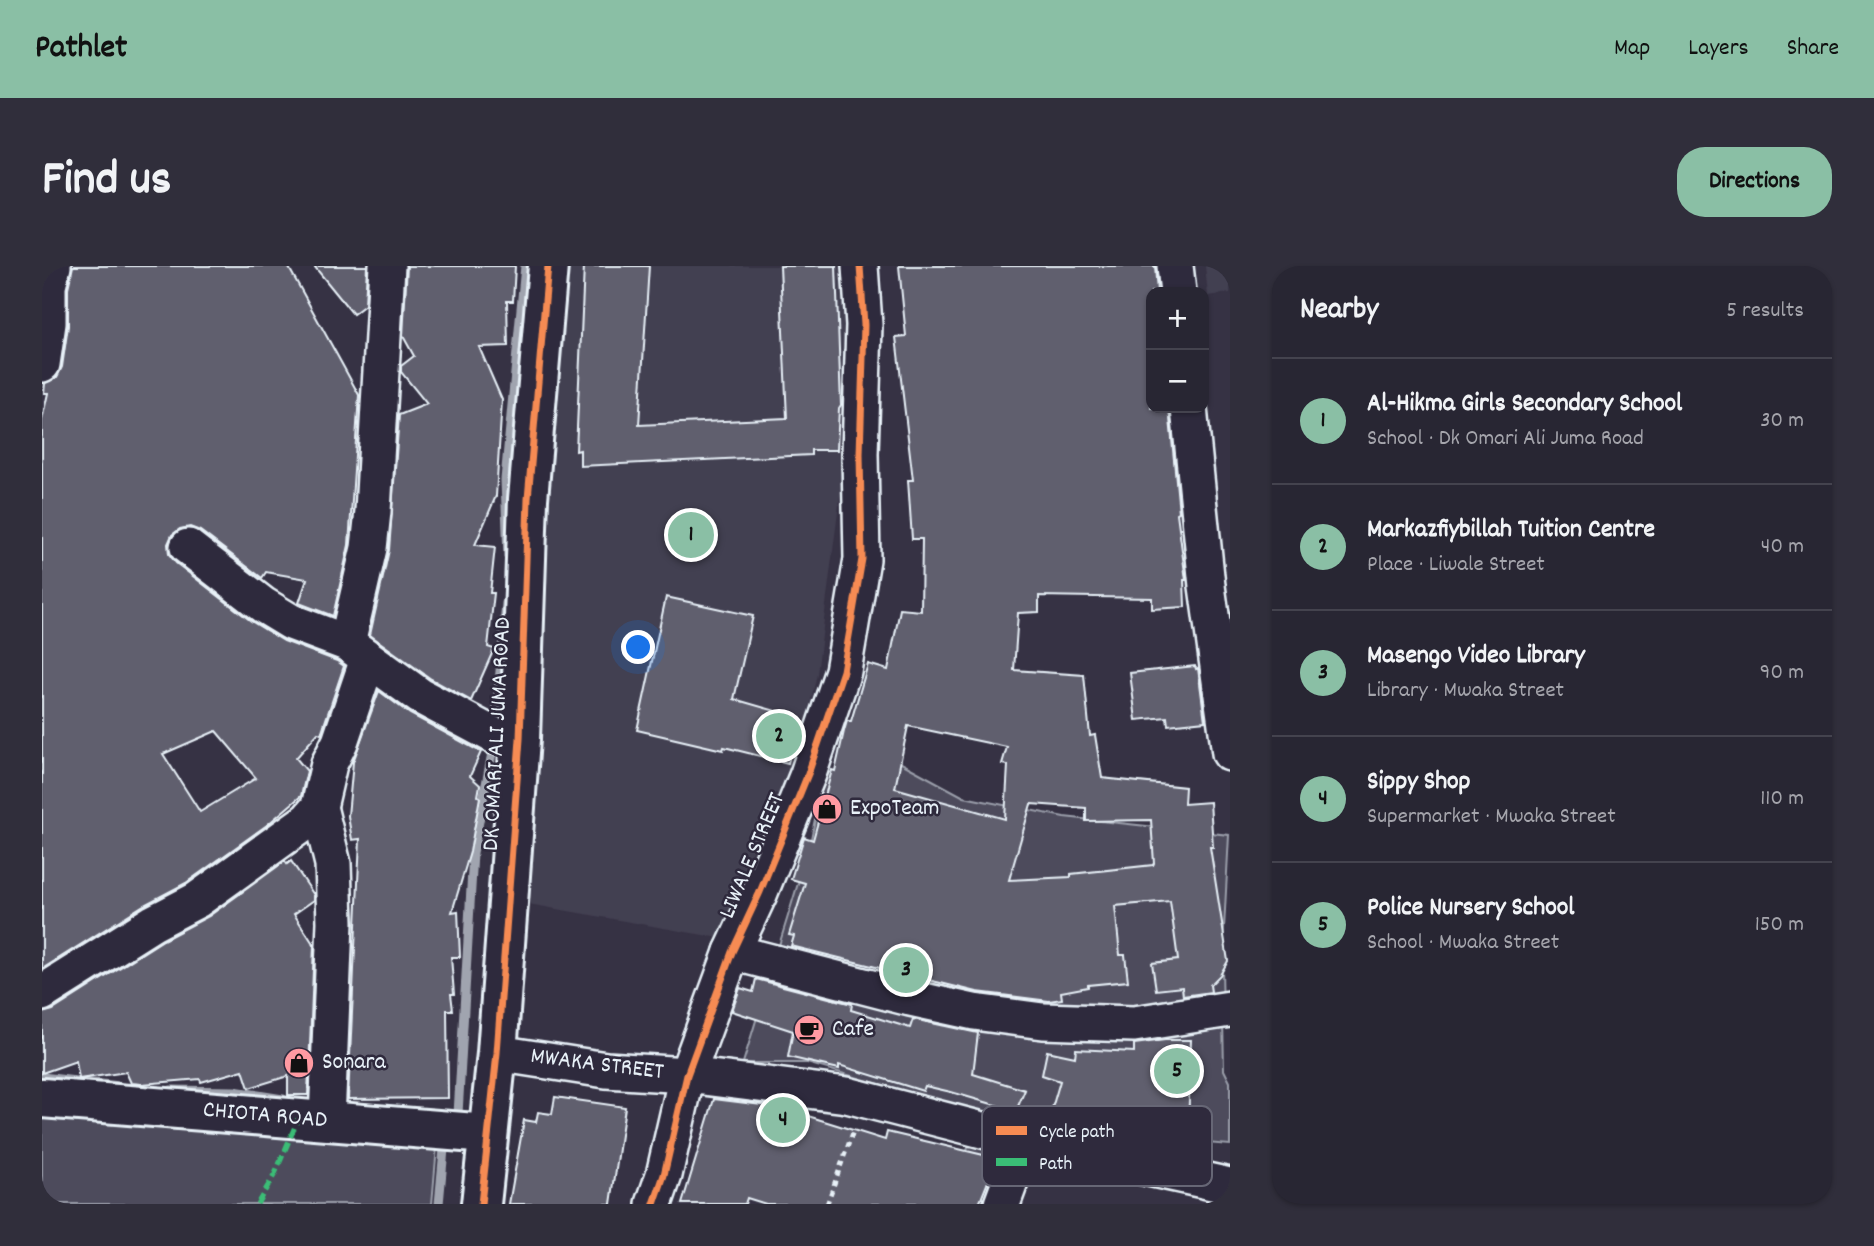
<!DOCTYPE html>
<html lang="en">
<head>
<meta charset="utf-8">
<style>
	body { margin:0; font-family:Dekko,sans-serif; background:#302e3b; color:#f1f3f6 }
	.controls { position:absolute; right:21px; top:21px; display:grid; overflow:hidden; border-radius:14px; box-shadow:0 2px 5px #0004 }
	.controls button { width:63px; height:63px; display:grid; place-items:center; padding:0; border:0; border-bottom:2px solid #44434e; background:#282633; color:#f1f3f6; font:35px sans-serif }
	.you { position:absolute; left:597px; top:382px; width:24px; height:24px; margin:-18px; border:5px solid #fff; border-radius:50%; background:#1a73e8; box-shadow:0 0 0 10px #1a73e833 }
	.badge { display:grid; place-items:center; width:46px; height:46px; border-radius:50%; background:#8abfa5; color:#111; font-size:23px; font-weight:700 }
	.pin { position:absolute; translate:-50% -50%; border:4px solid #fff; box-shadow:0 2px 7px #0006 }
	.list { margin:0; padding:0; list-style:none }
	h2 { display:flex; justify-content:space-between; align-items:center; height:91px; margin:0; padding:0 28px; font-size:30px }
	h2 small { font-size:23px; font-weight:400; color:#a5a5ac }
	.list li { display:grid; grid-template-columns:46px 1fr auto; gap:21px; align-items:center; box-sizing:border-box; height:126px; padding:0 28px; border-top:2px solid #44434e }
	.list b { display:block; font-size:26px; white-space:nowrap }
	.list p { margin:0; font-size:23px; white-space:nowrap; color:#a5a5ac }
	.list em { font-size:23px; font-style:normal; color:#a5a5ac }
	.map { position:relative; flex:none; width:1188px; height:938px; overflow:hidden; border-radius:28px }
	header { display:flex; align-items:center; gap:42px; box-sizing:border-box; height:98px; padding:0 35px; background:#8abfa5; color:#111 }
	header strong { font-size:33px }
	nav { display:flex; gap:38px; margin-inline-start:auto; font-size:24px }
	.intro { display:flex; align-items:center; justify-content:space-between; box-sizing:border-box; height:168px; padding:0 42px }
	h1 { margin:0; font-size:49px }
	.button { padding:18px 32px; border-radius:28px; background:#8abfa5; color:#111; font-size:24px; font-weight:700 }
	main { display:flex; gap:42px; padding:0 42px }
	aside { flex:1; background:#282633; border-radius:28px; box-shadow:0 2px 5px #0004 }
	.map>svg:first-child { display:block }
</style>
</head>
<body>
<header>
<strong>Pathlet</strong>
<nav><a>Map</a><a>Layers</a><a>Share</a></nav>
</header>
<div class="intro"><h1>Find us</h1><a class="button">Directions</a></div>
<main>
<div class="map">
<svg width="1188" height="938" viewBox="0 0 1188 938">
	<rect width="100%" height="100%" fill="#363244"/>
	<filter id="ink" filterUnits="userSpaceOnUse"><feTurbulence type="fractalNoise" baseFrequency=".0143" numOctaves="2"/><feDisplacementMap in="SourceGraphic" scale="14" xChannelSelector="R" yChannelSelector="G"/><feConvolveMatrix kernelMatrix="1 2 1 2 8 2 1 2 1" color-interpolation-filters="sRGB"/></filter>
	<g filter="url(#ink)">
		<g fill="#433f51">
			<polygon points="519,0 802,0 811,130 775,408 747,531 733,527 678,672 464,634 495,441"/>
			<polygon points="1163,0 1188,0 1188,27 1166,30"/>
		</g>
		<g fill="#4d4b5c" stroke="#9a9eaa" stroke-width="2">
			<polygon points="848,491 922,531 1022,551 1187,569 1180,700 1182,804 1188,816 1188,879 994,863 973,938 903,938 940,848 765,797 701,797 768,578 782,508"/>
			<polygon points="0,851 395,880 390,938 0,938"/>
		</g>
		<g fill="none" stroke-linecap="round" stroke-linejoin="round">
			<g stroke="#a0a4af" stroke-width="9">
				<polyline points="466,291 463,214 483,0"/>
				<polyline points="453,462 464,337"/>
				<polyline points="0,811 77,820"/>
				<polyline points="129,824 192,825 241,833"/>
				<polyline points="413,854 416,848 431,587 452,476"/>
				<polyline points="397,938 403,872"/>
			</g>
		</g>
		<g fill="#605e6e" stroke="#e8f1f8" stroke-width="2" fill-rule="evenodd">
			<path d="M31 0H246L317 129 307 279 291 350 257 337 265 313 224 306 220 312 158 265 148 261 138 263 130 269 126 278 127 288 134 297 209 355 242 375 295 395 302 400 279 468 276 467 254 492 265 505 259 530 225 559 144 617 100 640 0 703V154L6 127H2L3 117 15 111 20 101 26 60V22ZM174 465 214 512 158 546 121 488Z"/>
			<polygon points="272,0 325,0 323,39 311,48"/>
			<polygon points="365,0 473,0 471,35 465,35 466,80 437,81 460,134 454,230 433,279 453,281 448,327 452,327 446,381 452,383 429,435 389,413 328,369 347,284 357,149 385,138 359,106 359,100 372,90 361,70"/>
			<polygon points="542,0 607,0 597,159 745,152 738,0 794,0 799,139 797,142 795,184 769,184 769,189 538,200 538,184 534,185"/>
			<path d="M857 0H1113L1115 26H1109V142H1127L1137 246 1135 247 1144 314H1142L1143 341 1110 343V332L997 330V346L976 347 972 404 1042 409 1048 470 1053 469 1060 512 1143 521 1142 538 1168 536 1171 581H1168L1186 695 1178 709 1168 719 1169 726 1141 730 1140 721 1114 724 1110 697 1136 694 1128 635 1073 640 1078 689H1083L1086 715 1046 719V721L1019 726 1020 733 1007 735 935 726 749 680 752 670 747 669 763 617 749 613 762 571 771 574 790 504 793 505 802 465 805 455H809L826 398 846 404 858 343 879 345 880 273H870L866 214H871L854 71 864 70ZM866 460 965 481 960 498 966 499 963 553 853 522ZM989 538 1044 542V555L1109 554 1112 597 1111 599 1029 608V611L967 614Z"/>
			<polygon points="624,331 711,350 692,433 758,452 746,497 682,481 681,484 595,464"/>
			<polygon points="1153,400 1154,403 1156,402 1163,455 1126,459 1125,451 1094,454 1088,407"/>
			<polygon points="337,425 368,448 439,486 428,510 438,519 436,530 438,531 428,586 410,646 416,645 418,691 409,691 412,728 409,728 411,744 405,744 406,832 306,833 318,573 310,574 306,550 311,496"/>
			<polygon points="243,595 245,598 249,595 272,629 272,634 252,648 272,679 266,829 246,829 246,810 207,822 201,804 159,816 158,813 100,818 89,817 84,806 37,813 34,795 0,807 0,747 11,744 121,674 167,650"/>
			<polygon points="714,713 810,738 809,744 868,762 871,753 936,767 931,808 983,824 974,845 909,826 883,820 881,825 797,799 797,803 746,791 751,765 690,745 698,722 711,726"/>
			<polygon points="1123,774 1149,774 1146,863 1040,859 1040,861 1006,856 1018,815 1000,809 1005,785 1033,791 1034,783 1092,786 1092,778"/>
			<polygon points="513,831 583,841 569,938 467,938 482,854 494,856 496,846 510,848"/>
			<polygon points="672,833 737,841 843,874 845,866 950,891 947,902 951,903 937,938 724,938 705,932 703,938 640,938"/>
		</g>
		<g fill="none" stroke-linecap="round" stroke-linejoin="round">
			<g stroke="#e8f1f8" stroke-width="40">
				<g id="street">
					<polyline points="1133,0 1136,26"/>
					<polyline points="0,98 6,57 6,20 11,0"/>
					<polyline points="1147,142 1165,320 1188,487"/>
					<polyline points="146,281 221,339 249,356 305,377 378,430 453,470 478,473"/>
					<polyline points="305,377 327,282 331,245 345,0"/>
					<polyline points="277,541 291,598 293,656 285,855"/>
					<polyline points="690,686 868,732 932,746 1001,755 1092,758 1188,743"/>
					<polyline points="0,727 111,657 155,634 266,554 277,541 287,498 298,476 326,393"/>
					<polyline points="455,787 564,804 645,809 805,829 983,875 1188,920"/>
					<polyline points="612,938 622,909 645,809 690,686 718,626 766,508 801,405 820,293 818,188 822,59 818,0"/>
					<polyline points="960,938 983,875"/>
				</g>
			</g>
			<g stroke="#e8f1f8" stroke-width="44">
				<g id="secondary">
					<polyline points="0,832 446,868"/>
					<polyline points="439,938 455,787 478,473 486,233 506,0"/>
				</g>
			</g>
			<polyline stroke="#e8f1f8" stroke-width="4.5" stroke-dasharray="5 5" stroke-linecap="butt" points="785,938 812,863"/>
			<use href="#street" stroke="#2f2a3d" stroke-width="35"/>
			<use href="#secondary" stroke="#2f2a3d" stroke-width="38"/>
			<polyline stroke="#3abd76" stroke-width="5" stroke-dasharray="10 5" stroke-linecap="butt" points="215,938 233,908 256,853"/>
			<g stroke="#2f2a3d" stroke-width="11">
				<g id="cycleway">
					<polyline points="439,938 455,787 478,473 486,233 506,0"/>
					<polyline points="612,938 622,909 645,809 690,686 718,626 766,508 801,405 820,293 818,188 822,59 818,0"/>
				</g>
			</g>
			<use href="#cycleway" stroke="#f68b52" stroke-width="7"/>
		</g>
	</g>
	<defs>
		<g id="shop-disc" transform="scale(1.575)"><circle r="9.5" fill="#ff9aa2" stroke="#2f2a3d"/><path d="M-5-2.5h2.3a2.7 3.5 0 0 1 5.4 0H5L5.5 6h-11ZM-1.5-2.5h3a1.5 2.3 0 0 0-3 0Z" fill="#111"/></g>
		<g id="cafe-disc" transform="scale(1.575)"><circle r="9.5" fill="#ff9aa2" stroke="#2f2a3d"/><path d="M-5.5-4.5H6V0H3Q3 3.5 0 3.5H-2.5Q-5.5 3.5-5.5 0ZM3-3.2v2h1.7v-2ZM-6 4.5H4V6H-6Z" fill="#111"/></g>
	</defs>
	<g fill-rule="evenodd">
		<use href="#shop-disc" x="785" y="543"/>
		<use href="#cafe-disc" x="767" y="764"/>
		<use href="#shop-disc" x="257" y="797"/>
	</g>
	<g text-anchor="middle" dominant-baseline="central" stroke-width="5" stroke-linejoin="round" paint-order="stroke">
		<g font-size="24" fill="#e8f1f8" stroke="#2f2a3d">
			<text transform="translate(456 468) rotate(-87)">DK OMARI ALI JUMA ROAD</text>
			<text transform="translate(711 590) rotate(-67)">LIWALE STREET</text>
			<text transform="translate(555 799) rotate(7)">MWAKA STREET</text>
			<text transform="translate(223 850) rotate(5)">CHIOTA ROAD</text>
		</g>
		<g font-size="24" fill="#e8f1f8" stroke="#2f2a3d" text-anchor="start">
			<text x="808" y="543">ExpoTeam</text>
			<text x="790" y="764">Cafe</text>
			<text x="280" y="797">Sonara</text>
		</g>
	</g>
	<rect x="940" y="840" width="230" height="80" rx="10" fill="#2f2a3d" stroke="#666675" stroke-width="2"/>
	<rect x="954" y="860" width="31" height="9" fill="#f68b52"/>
	<rect x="954" y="892" width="31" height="8" fill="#3abd76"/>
	<g font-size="19" fill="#e8f1f8">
		<text x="997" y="871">Cycle path</text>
		<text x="997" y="903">Path</text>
	</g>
</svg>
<div class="controls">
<button>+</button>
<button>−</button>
</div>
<div class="you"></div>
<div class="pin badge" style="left:649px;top:269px">1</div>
<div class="pin badge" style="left:737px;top:470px">2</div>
<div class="pin badge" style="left:864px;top:704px">3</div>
<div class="pin badge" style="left:741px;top:854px">4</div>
<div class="pin badge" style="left:1135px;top:805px">5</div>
</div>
<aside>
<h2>Nearby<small>5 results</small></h2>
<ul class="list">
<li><span class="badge">1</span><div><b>Al-Hikma Girls Secondary School</b><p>School · Dk Omari Ali Juma Road</p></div><em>30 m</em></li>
<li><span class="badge">2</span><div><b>Markazfiybillah Tuition Centre</b><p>Place · Liwale Street</p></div><em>40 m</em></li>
<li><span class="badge">3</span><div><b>Masengo Video Library</b><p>Library · Mwaka Street</p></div><em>90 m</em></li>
<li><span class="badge">4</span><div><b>Sippy Shop</b><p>Supermarket · Mwaka Street</p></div><em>110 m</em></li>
<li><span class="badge">5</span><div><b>Police Nursery School</b><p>School · Mwaka Street</p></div><em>150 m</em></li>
</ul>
</aside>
</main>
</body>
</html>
